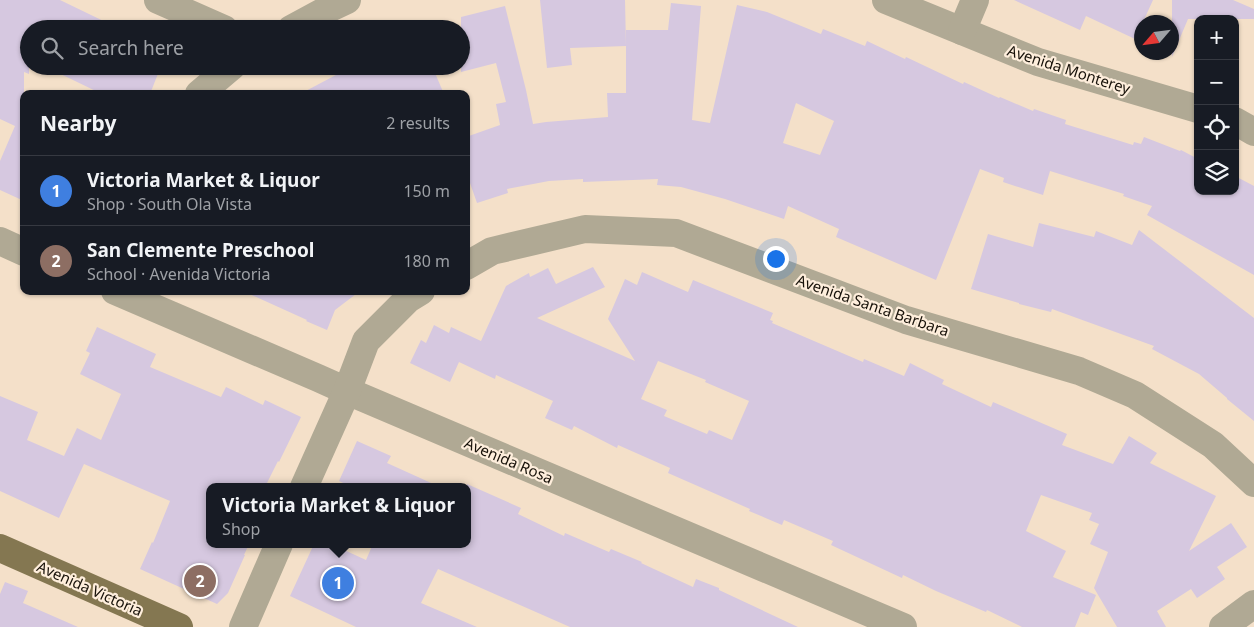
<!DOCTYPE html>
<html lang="en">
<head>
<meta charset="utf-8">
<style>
	body { margin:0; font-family:"Noto Sans",sans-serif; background:#242831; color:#f1f3f6 }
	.controls { position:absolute; right:15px; top:15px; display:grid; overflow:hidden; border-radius:10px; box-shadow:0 1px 4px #0004 }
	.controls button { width:45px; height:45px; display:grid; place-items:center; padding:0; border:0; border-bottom:1px solid #363941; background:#171b24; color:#f1f3f6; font:25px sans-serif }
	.compass { position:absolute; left:1134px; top:15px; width:45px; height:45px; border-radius:50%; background:#171b24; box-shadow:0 1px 4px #0004; rotate:242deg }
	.you { position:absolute; left:775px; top:258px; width:18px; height:18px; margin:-12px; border:4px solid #fff; border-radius:50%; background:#1a73e8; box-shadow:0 0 0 8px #1a73e833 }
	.badge { display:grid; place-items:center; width:32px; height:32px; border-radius:50%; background:#0b8043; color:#fff; font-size:16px; font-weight:700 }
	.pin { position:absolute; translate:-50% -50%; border:2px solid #fff; box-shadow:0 1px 5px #0006 }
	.popup { position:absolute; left:206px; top:483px; width:265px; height:65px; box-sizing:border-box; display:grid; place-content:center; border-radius:10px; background:#171b24; filter:drop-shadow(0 1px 4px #0005); font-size:16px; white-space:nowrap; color:#9ea1a6 }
	.popup b { font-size:19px; color:#f1f3f6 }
	.popup::after { content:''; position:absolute; left:50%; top:100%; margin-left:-10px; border:10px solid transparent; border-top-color:#171b24 }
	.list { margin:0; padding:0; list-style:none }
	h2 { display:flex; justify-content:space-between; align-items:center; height:65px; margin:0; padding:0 20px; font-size:21px }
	h2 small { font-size:16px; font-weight:400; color:#9ea1a6 }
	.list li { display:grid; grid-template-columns:32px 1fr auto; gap:15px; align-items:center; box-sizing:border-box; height:70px; padding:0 20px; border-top:1px solid #363941 }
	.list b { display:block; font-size:19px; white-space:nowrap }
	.list p { margin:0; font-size:16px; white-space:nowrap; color:#9ea1a6 }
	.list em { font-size:16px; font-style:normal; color:#9ea1a6 }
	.icon { flex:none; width:28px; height:28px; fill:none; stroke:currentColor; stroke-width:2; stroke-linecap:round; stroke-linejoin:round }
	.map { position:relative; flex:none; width:1254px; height:627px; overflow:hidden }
	.search { position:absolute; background:#171b24; box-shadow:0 1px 4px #0004; left:20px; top:20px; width:450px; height:55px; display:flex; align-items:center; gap:12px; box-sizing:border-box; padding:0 18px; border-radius:28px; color:#9ea1a6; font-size:19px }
	.panel { position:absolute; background:#171b24; box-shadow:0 1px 4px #0004; left:20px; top:90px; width:450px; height:205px; border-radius:10px }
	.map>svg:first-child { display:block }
</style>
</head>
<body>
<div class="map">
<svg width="1254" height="627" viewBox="0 0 1254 627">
	<rect width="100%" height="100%" fill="#f4e0c9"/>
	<g fill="#d6c8e0" fill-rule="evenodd">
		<polygon points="0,0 60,0 120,29 29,29 29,74 24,72 24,201 0,190 0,161 15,126 0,119"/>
		<polygon points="540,0 625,0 626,46 570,48 572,65 547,68"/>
		<polygon points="1014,0 1153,0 1143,22 1142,22 1142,25 1135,39 1086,16 1080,30"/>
		<polygon points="1172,0 1233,0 1254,9 1254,19 1188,19 1172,57"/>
		<path d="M671 3 701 6 692 120 710 123 737 5 767 12 821 34 823 29 865 46 867 41 905 59 906 57 963 84 964 82 999 98 1000 97 1033 111 1034 109 1066 120 1065 124 1133 145 1134 142 1141 144 1144 137 1180 151 1181 150 1198 159V191H1235V176L1254 186V275L1147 215 1152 206 1123 196 1124 194 1050 171 1043 195 1003 182 1004 178 980 169 936 280 836 237 839 229 788 206 784 219 725 199 681 187 657 185 658 179 583 182V179L549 181 507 189 508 193 477 203 470 183 466 185V137L500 125 496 104 506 102 496 63 461 72V17L505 6 526 90 533 124 546 122 608 117 607 93H626V30H668ZM796 103 834 121 820 155 783 143Z"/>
		<polygon points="44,66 161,66 150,94 102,94"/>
		<polygon points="353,66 432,66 444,94 300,94"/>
		<polygon points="1039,223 1094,237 1096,231 1132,245 1139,230 1254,318 1254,421 1227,399 1227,398 1199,374 1152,349 1154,346 1052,309 1051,312 1019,304 1019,303 971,289 988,234 1033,247"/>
		<path d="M593 267 605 287 537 318 635 361 608 319 625 279 637 285 642 272 688 292 693 280 773 313 770 320 773 321 772 323 863 362 864 359 904 376 910 363 944 380 942 384 991 407 993 402 1067 434 1062 445 1113 464 1129 436 1157 453 1150 463 1216 496 1189 551 1231 523 1247 547 1217 567 1225 579 1197 598 1191 589 1157 611 1166 627H1117L1094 588 1108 552 1090 544 1099 524 1089 520 1092 513 1041 495 1026 531 1066 551 1053 577 1096 595 1088 615 1081 612 1075 627H1022L987 610 986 612 936 591 903 575 902 578 831 545 833 541 784 520 782 525 749 511 750 509 668 473 670 468 618 445 617 448 574 426 572 430 545 418 553 401 496 375 495 379 459 362 450 382 410 363 421 340 426 343 434 325 449 333 451 327 481 341 506 286 529 273 530 277 548 268 556 284ZM658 361 706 380 705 382 749 401 732 440 709 430 707 434 664 416 667 410 641 399Z"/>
		<polygon points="243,291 360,291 335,310 327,330 306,321 307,320"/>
		<polygon points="97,327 156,354 150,367 221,397 226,387 263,405 265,400 301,417 279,462 278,461 265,487 209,487 209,544 249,544 244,555 245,555 228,593 217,604 140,569 152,542 153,543 170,501 84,464 59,518 0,491 0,396 38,412 27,440 64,456 77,428 101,440 121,394 80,374 90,353 86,351"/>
		<polygon points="357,441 391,456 387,463 440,487 352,487 339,481"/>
		<polygon points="467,484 521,508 518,514 564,536 565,533 609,552 611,549 642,562 641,563 693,587 696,579 719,588 719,590 798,627 570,627 438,569 421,603 477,627 356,627 290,596 314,544 331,544 366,560 373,544 467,544"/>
		<polygon points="5,582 28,591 23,603 78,627 0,627 0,594"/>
	</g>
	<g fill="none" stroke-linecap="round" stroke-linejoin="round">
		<g stroke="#b0a994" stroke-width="28">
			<polyline points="158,0 224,29"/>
			<polyline points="886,0 1038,62 1198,109"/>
			<polyline points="291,29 330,8 347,0"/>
			<polyline points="962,31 975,0"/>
			<polyline points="199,94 232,66"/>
			<polyline points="1235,121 1254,132"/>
			<polyline points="0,241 24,252"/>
			<polyline points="466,266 492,251 585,229 676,233 906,320 1079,371 1135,395 1213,445 1254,483"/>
			<polyline points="115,291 318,378 347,391 903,627"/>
			<polyline points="304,487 347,391 366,341 408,299 421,291"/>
			<polyline points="243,627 279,544"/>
			<polyline points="1223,627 1254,604"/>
		</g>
		<polyline stroke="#847751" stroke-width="28" points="0,548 179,627"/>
	</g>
	<g text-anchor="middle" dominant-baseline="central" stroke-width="4.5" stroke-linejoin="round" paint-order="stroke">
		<g font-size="15" fill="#171109" stroke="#feeedc">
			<text transform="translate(1069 69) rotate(18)">Avenida Monterey</text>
			<text transform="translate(873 305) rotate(19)">Avenida Santa Barbara</text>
			<text transform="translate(509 460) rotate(23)">Avenida Rosa</text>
			<text transform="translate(90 588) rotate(24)">Avenida Victoria</text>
		</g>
	</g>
</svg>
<div class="controls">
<button>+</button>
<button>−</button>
<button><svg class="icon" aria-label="locate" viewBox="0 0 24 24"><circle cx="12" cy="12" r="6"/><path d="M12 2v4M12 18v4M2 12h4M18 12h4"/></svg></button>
<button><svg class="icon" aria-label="layers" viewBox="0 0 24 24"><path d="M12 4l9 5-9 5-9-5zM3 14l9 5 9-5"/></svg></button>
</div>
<svg class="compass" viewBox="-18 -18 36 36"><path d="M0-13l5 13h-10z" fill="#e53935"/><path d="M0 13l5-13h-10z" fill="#9ea1a6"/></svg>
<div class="you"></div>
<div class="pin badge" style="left:338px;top:583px;background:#3f7fe0">1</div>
<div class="popup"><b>Victoria Market &amp; Liquor</b>Shop</div>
<div class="pin badge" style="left:200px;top:581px;background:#8d6e63">2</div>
<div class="search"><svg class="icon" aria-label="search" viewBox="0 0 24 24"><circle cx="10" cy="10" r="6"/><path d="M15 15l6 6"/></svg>Search here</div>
<section class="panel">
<h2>Nearby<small>2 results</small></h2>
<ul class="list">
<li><span class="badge" style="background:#3f7fe0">1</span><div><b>Victoria Market &amp; Liquor</b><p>Shop · South Ola Vista</p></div><em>150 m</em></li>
<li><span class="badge" style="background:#8d6e63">2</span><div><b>San Clemente Preschool</b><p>School · Avenida Victoria</p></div><em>180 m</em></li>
</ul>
</section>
</div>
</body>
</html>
